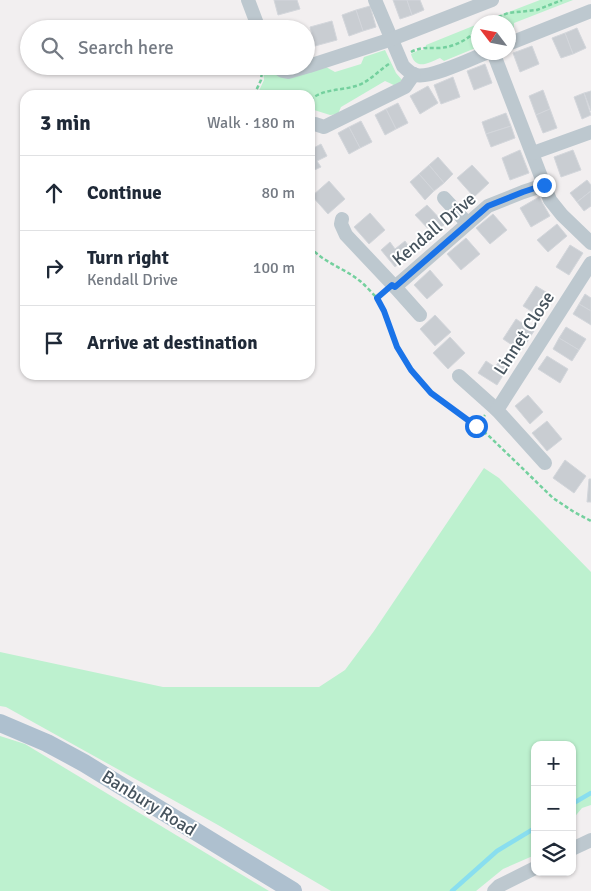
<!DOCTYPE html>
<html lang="en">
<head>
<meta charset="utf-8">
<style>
	body { margin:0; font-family:Signika,sans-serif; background:#f2f2f3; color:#1f2937 }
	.controls { position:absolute; right:15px; bottom:15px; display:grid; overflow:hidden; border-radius:10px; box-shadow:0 1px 4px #0004 }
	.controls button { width:45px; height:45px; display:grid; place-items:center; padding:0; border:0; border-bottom:1px solid #e0e1e3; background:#fff; color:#1f2937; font:25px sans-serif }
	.compass { position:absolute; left:471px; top:15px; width:45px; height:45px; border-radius:50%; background:#fff; box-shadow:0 1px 4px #0004; rotate:302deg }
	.stop { position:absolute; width:15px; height:15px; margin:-11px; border:4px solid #1a73e8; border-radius:50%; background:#fff }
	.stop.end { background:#1a73e8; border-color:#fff; box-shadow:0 1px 5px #0008 }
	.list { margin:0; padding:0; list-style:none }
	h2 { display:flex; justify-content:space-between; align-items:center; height:65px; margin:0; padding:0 20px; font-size:21px }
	h2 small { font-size:16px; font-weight:400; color:#747a83 }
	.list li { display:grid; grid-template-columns:32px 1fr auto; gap:15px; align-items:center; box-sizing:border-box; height:75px; padding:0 20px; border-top:1px solid #e0e1e3 }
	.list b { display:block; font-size:19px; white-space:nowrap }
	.list p { margin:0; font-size:16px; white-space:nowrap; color:#747a83 }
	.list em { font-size:16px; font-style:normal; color:#747a83 }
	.icon { flex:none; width:28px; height:28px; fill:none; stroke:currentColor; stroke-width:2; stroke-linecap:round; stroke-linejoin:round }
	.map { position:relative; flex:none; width:591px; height:891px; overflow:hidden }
	.search { position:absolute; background:#fff; box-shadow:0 1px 4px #0004; left:20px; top:20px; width:295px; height:55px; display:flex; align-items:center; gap:12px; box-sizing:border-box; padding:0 18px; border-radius:28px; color:#747a83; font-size:19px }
	.panel { position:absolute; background:#fff; box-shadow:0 1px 4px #0004; left:20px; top:90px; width:295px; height:290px; border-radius:15px }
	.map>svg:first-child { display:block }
</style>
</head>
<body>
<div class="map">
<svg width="591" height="891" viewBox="0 0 591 891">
	<rect width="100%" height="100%" fill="#f2eff0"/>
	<g fill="#bdf1cf">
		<polygon points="540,0 573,0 514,23 514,34 509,36 508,22 482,22"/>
		<path d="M478 24V47L444 61 440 58C428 63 416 71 411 54L419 50H425L426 45Z"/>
		<polygon points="385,50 396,73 402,80 396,86 385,81 341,107 338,114 330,115 311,109 312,118 310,126 310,95 257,95 264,80 263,66 267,66 273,72 326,67 335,72 361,64 364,57"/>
		<polygon points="484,468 499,478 591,572 591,805 582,808 572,820 572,745 535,745 535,855 503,869 476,891 331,891 218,825 6,707 0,706 0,652 163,687 319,687 345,670 374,631"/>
		<polygon points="0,736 25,744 269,891 0,891"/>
	</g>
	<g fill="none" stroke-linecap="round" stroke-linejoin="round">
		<g stroke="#89deef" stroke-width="4.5">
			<polyline points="572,804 591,793"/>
			<polyline points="452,891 497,851 535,828"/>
		</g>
	</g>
	<g fill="#c9cdd2" stroke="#d3d6db">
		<polygon points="274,0 297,0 300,9 278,15"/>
		<polygon points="393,0 407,0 412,15 400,19"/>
		<polygon points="407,0 420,0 424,10 412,15"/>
		<polygon points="370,6 376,27 363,31 356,10"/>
		<polygon points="356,10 363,31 349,36 342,15"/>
		<polygon points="332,21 337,40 315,46 310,27"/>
		<polygon points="577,28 586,48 573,54 565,33"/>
		<polygon points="565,33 573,54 561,58 552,38"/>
		<polygon points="532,46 539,64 520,72 513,53"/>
		<polygon points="485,64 492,83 474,90 467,71"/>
		<polygon points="453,77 460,97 441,104 434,85"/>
		<polygon points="428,86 438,103 420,114 410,96"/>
		<polygon points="543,90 550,109 536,115 529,96"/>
		<polygon points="591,91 591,111 584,93"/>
		<polygon points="584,93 591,115 582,119 574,97"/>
		<polygon points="398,103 408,123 396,129 386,109"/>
		<polygon points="386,109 396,129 385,135 375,115"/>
		<polygon points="550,109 557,128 543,133 536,115"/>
		<polygon points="506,113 511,126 486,134 482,122"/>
		<polygon points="361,121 372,142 360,148 349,127"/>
		<polygon points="511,126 515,138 491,147 486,134"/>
		<polygon points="349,127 360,148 349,154 338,133"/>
		<polygon points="321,144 327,156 317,161 321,167 310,172 310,150"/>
		<polygon points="520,150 529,173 510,180 502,158"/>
		<polygon points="573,150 581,170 561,177 554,157"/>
		<polygon points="438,157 453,174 444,183 429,165"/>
		<polygon points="429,165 444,183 434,191 419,174"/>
		<polygon points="472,165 489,183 474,197 457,178"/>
		<polygon points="419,174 434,191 425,200 410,182"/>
		<polygon points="587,180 591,185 591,191 577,202 570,193"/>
		<polygon points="329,181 345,199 328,214 312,196"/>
		<polygon points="591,191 591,206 584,211 577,202"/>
		<polygon points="539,197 550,216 531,227 520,208"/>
		<polygon points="427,205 445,224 433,234 415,215"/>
		<polygon points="370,213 385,230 369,244 354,227"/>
		<polygon points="493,214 507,230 490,244 476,228"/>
		<polygon points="557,224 567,236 548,252 537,240"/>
		<polygon points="466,238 480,254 461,270 447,254"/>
		<polygon points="405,241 413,252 395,267 381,250 390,242 395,249"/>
		<polygon points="570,245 583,253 569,275 556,267"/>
		<polygon points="430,270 443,285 427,299 414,285"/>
		<polygon points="536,286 554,297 541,317 523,306"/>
		<polygon points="585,294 591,298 591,311 579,304"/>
		<polygon points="579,304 591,311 591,325 573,314"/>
		<polygon points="435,315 451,332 435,346 420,329"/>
		<polygon points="516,319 534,331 521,351 503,339"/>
		<polygon points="566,327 586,339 579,350 559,338"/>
		<polygon points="450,337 465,353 448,369 433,353"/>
		<polygon points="559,338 579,350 572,361 553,349"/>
		<polygon points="547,356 568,369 560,383 538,369"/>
		<polygon points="500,360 509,366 497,385 478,373 486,361 495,367"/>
		<polygon points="528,395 543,412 530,424 515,406"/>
		<polygon points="547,421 562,439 547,451 532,433"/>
		<polygon points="565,460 586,476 574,493 553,478"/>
		<polygon points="589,479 591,479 591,502 587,502"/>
	</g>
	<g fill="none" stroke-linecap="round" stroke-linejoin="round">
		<g stroke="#74d09e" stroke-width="2.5" stroke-dasharray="4 2.5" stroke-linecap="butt">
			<polyline points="486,22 508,13 537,10 562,0"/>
			<path d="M411 52C420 47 429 48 439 48 455 47 467 40 478 29"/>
			<polyline points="254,95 261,80 262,71"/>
			<path d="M310 100C324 88 342 91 359 85 371 80 378 71 389 64"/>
			<path d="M310 247C324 263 344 268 360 281 366 286 372 293 377 298L382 294"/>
			<polyline points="377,298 384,311 397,347 411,370 431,393 488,435 553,498 574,512 591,521"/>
			<polyline points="476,426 485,415"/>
		</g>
		<g stroke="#bdc8cf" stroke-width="14">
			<polyline points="248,0 259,29"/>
			<path d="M375 0 403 66C407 70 411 74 416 75 430 79 473 58 488 52"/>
			<polyline points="508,44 591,11"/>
			<polyline points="493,52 550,200 562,215 591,243"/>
			<polyline points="275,66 283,71 288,72 309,66 392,39 492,0"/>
			<polyline points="315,124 324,127 405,87 414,74"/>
			<polyline points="533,153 591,132"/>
			<polyline points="444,198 467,223"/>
			<polyline points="342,219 341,224 346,235 395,287 488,206 523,192 544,185"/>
			<polyline points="395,287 420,315"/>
			<polyline points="459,376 497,410"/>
			<polyline points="545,463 497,410 591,263"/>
			<polyline points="572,849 591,840"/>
			<polyline points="494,891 499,886 535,868"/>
		</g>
		<polyline stroke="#aec0cf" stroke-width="18" points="0,723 47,743 84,763 293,891"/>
	</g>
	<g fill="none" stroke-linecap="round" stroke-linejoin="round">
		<polyline stroke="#1a73e8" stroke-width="6" points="476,426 431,393 411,370 397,347 384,311 377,298 392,285 395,287 488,206 523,192 544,185"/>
	</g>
	<g text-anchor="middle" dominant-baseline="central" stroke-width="4" stroke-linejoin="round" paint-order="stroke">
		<g font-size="18" fill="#47545e" stroke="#fff">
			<text transform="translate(434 229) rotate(-40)">Kendall Drive</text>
			<text transform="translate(524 333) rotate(-57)">Linnet Close</text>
			<text transform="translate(149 803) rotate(32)">Banbury Road</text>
		</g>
	</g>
</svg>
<div class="controls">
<button>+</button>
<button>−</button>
<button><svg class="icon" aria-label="layers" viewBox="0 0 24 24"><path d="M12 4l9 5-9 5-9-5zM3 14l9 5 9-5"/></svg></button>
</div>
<svg class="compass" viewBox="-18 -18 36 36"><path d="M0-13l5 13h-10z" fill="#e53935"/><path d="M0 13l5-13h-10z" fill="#747a83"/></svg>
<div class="stop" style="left:476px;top:426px"></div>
<div class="stop end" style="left:544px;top:185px"></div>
<div class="search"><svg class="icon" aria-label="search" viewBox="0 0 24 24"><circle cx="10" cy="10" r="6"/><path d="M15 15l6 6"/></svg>Search here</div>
<section class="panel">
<h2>3 min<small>Walk · 180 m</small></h2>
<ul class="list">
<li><svg class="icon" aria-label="ahead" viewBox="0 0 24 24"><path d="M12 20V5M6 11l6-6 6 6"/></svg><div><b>Continue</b></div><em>80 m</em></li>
<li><svg class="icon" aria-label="right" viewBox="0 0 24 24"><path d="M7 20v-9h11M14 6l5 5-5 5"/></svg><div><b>Turn right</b><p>Kendall Drive</p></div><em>100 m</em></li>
<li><svg class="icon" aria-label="arrive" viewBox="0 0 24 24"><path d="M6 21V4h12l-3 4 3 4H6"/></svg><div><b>Arrive at destination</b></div></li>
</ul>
</section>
</div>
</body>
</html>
